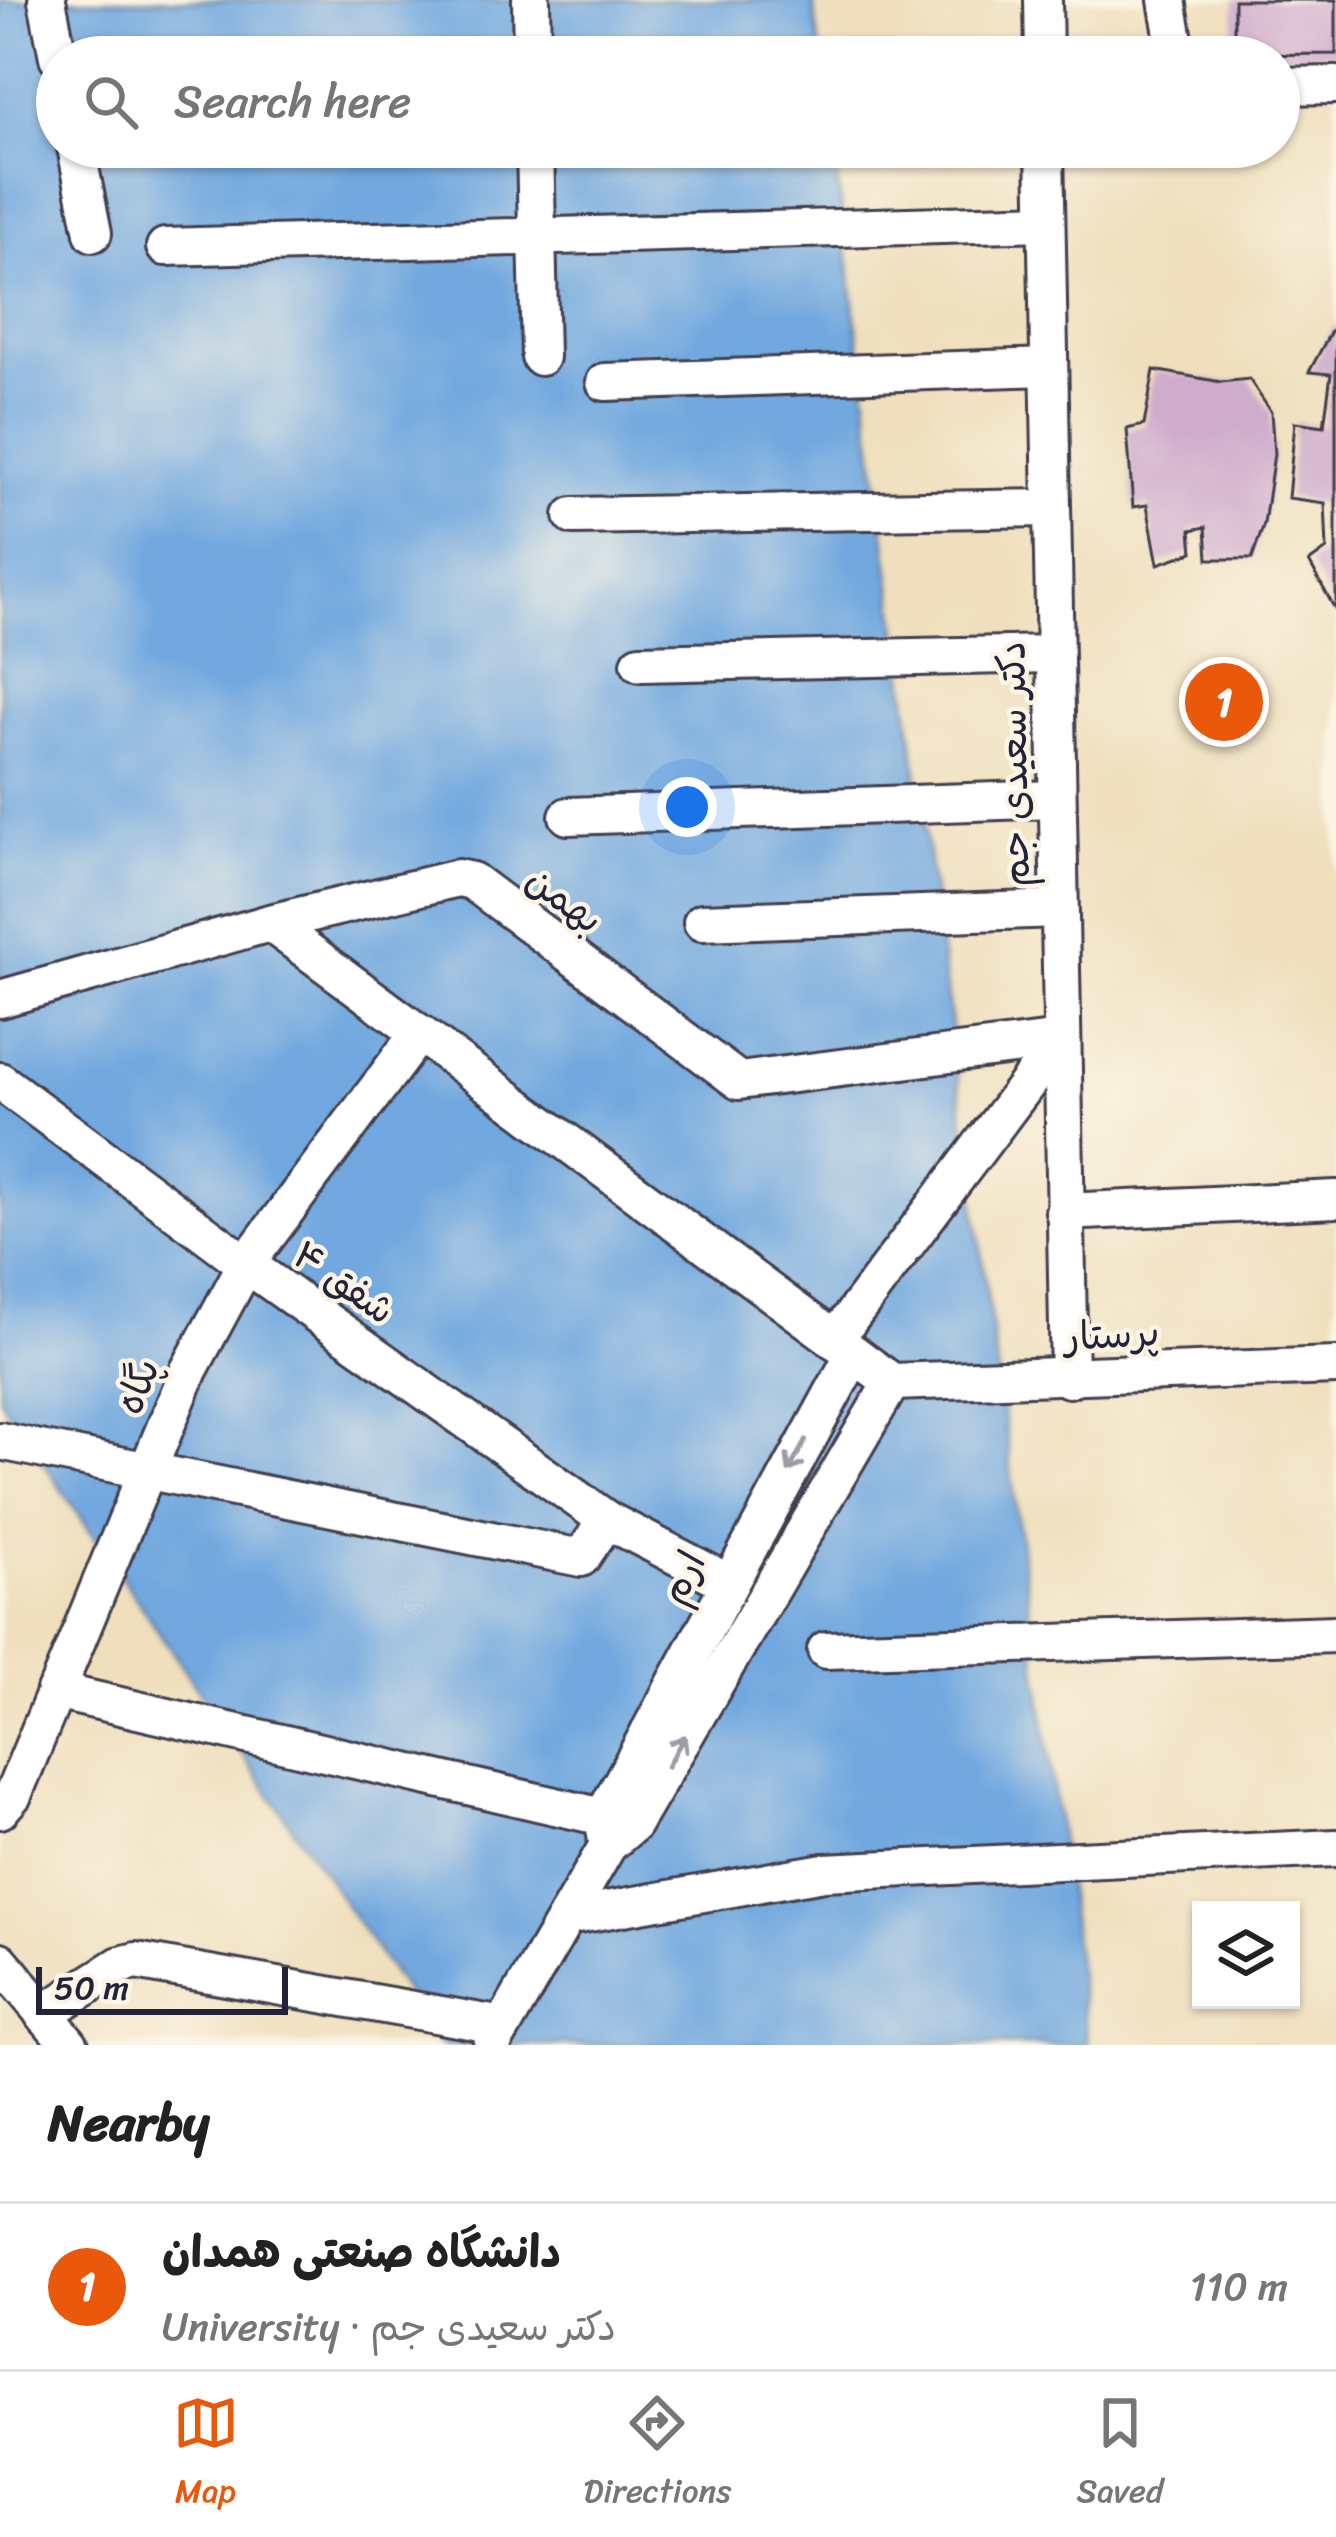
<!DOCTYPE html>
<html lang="en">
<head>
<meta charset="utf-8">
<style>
	body { margin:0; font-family:Sriracha,"Playpen Sans Arabic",sans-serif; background:#f6f6f6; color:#222 }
	.controls { position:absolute; right:36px; bottom:36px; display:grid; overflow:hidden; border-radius:0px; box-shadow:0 3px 9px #0004 }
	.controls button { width:108px; height:108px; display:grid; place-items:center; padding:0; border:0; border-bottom:3px solid #e0e0e0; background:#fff; color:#222; font:60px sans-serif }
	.scale { position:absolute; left:36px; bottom:30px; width:252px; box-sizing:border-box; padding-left:12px; border:6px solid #22223b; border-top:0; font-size:33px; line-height:42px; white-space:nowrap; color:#22223b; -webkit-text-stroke:9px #fcf5e5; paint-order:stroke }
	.you { position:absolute; left:687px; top:807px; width:42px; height:42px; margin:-30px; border:9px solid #fff; border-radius:50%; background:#1a73e8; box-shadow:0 0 0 18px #1a73e833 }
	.badge { display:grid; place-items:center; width:78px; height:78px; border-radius:50%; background:#ea580c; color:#fff; font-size:39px; font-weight:700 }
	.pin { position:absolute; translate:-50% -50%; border:6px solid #fff; box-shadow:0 3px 12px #0006 }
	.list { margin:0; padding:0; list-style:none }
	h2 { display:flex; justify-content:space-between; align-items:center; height:156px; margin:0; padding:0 48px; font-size:51px }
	h2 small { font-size:39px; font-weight:400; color:#767676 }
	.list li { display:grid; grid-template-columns:78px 1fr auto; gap:36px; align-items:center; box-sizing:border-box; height:168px; padding:0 48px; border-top:3px solid #e0e0e0 }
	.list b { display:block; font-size:45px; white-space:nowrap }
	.list p { margin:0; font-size:39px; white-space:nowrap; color:#767676 }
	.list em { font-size:39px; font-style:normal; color:#767676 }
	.icon { flex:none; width:66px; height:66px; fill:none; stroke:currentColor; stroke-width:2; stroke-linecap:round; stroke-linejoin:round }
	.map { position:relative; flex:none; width:1336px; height:2045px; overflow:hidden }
	.search { position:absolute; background:#fff; box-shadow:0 3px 9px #0004; left:36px; right:36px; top:36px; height:132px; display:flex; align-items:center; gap:30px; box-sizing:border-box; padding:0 42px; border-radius:66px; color:#767676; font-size:45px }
	.sheet { height:324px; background:#fff }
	nav { display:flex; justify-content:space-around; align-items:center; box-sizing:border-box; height:168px; border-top:3px solid #e0e0e0; background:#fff; font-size:33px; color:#767676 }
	nav a { display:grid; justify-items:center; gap:6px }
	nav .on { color:#ea580c }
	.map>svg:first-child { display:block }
</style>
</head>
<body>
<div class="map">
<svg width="1336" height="2045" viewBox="0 0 1336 2045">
	<rect width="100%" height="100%" fill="#fcf5e5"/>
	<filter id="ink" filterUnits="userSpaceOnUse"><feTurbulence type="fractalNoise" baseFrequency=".00833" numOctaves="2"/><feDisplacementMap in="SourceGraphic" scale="24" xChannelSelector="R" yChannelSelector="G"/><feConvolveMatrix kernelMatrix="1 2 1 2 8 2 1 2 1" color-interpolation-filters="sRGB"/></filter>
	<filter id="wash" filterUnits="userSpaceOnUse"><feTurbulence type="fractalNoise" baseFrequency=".004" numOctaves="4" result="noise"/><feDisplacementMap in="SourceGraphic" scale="48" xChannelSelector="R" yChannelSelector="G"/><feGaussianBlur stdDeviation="2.7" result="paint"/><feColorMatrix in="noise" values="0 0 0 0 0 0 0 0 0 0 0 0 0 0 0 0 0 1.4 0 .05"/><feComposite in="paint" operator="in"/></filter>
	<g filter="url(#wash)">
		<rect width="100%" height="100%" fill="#efdfbd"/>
		<polygon fill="#71a8df" stroke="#4a658d" stroke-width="3" points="0,0 813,0 821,57 57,57 57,147 833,147 1088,2045 441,2045 0,1399"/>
		<g id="blocks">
			<g fill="#cfabcc">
				<polygon points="1234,0 1336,0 1336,54 1234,55"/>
				<polygon points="1336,322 1336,611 1309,562 1327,549 1325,503 1288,498 1295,422 1324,426 1331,374 1309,372"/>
				<polygon points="1154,370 1221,382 1249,379 1271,412 1274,454 1264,524 1252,559 1208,559 1206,527 1191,530 1193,552 1158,564 1147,505 1133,507 1127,429 1144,425"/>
			</g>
		</g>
	</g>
	<g filter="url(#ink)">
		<use href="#blocks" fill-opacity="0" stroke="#413e4e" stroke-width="3"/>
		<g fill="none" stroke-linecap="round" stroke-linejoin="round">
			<g stroke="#413e4e" stroke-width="42">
				<g id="minor">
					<polyline points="47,0 58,57"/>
					<polyline points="531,0 532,57"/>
					<polyline points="1043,0 1044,57"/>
					<polyline points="1167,0 1177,57"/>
					<polyline points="1279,86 1336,85"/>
					<polyline points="76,147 93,233"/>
					<polyline points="535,147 540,357"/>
					<polyline points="1045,147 1069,1379"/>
					<polyline points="165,247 1046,222"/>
					<polyline points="605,382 1049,367"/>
					<polyline points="573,516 1051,508"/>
					<polyline points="640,663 1053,654"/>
					<polyline points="568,816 1056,799"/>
					<polyline points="702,922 1058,909"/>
					<polyline points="270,923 892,1382"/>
					<polyline points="0,999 270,923 458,878 472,881 739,1081 1060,1040"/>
					<polyline points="0,1081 246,1264 607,1520 581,1558 0,1441"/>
					<polyline points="1064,1212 1336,1199"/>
					<polyline points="834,1340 1060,1040"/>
					<polyline points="892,1382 1336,1366"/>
					<polyline points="607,1520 727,1582"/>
					<polyline points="826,1650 1336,1634"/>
					<polyline points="55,1691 603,1817"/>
					<polyline points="0,1810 13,1795 189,1370 246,1264 419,1033"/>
					<polyline points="607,1841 603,1817 854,1354"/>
					<polyline points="566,1917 824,1872 1336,1848"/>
					<polyline points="0,1961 70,2045"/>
					<polyline points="43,2014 120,1965 136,1961 503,2026"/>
					<polyline points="492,2045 608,1845 633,1824 892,1382"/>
				</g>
			</g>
			<use href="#minor" stroke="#fff" stroke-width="36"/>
		</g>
		<defs><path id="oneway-shaft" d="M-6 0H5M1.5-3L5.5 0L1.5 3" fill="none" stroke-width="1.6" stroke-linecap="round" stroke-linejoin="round" transform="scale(3)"/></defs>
		<g stroke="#9c9ca7">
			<use href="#oneway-shaft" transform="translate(797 1456) rotate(119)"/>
			<use href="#oneway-shaft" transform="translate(676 1751) rotate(-60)"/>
		</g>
	</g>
	<g text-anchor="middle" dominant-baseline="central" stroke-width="9" stroke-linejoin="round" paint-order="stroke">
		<g font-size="39" fill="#22223b" stroke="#fcf5e5">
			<text transform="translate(1013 764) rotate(-91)">دکتر سعیدی جم</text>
			<text transform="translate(565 899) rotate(37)">بهمن</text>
			<text transform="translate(344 1282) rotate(35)">شفق ۴</text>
			<text transform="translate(1112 1334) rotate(-3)">پرستار</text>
			<text transform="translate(137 1386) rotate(-67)">پگاه</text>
			<text transform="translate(682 1577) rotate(-62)">ارم</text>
		</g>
	</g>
</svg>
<div class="controls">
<button><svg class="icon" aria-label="layers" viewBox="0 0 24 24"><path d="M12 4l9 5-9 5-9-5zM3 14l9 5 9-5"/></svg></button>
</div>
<div class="scale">50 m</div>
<div class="you"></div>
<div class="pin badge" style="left:1224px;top:702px">1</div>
<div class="search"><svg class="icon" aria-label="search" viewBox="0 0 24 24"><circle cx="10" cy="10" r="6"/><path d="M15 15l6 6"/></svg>Search here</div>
</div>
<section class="sheet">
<h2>Nearby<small></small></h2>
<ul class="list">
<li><span class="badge">1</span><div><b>دانشگاه صنعتی همدان</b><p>University · دکتر سعیدی جم</p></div><em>110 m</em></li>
</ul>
</section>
<nav>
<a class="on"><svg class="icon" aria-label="map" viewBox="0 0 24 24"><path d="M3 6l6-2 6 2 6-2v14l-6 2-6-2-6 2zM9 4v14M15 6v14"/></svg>Map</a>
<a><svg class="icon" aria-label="directions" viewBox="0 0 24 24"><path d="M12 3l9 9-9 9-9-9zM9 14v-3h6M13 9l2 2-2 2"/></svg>Directions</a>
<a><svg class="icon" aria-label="saved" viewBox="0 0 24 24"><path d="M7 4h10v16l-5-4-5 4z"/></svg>Saved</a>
</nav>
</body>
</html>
